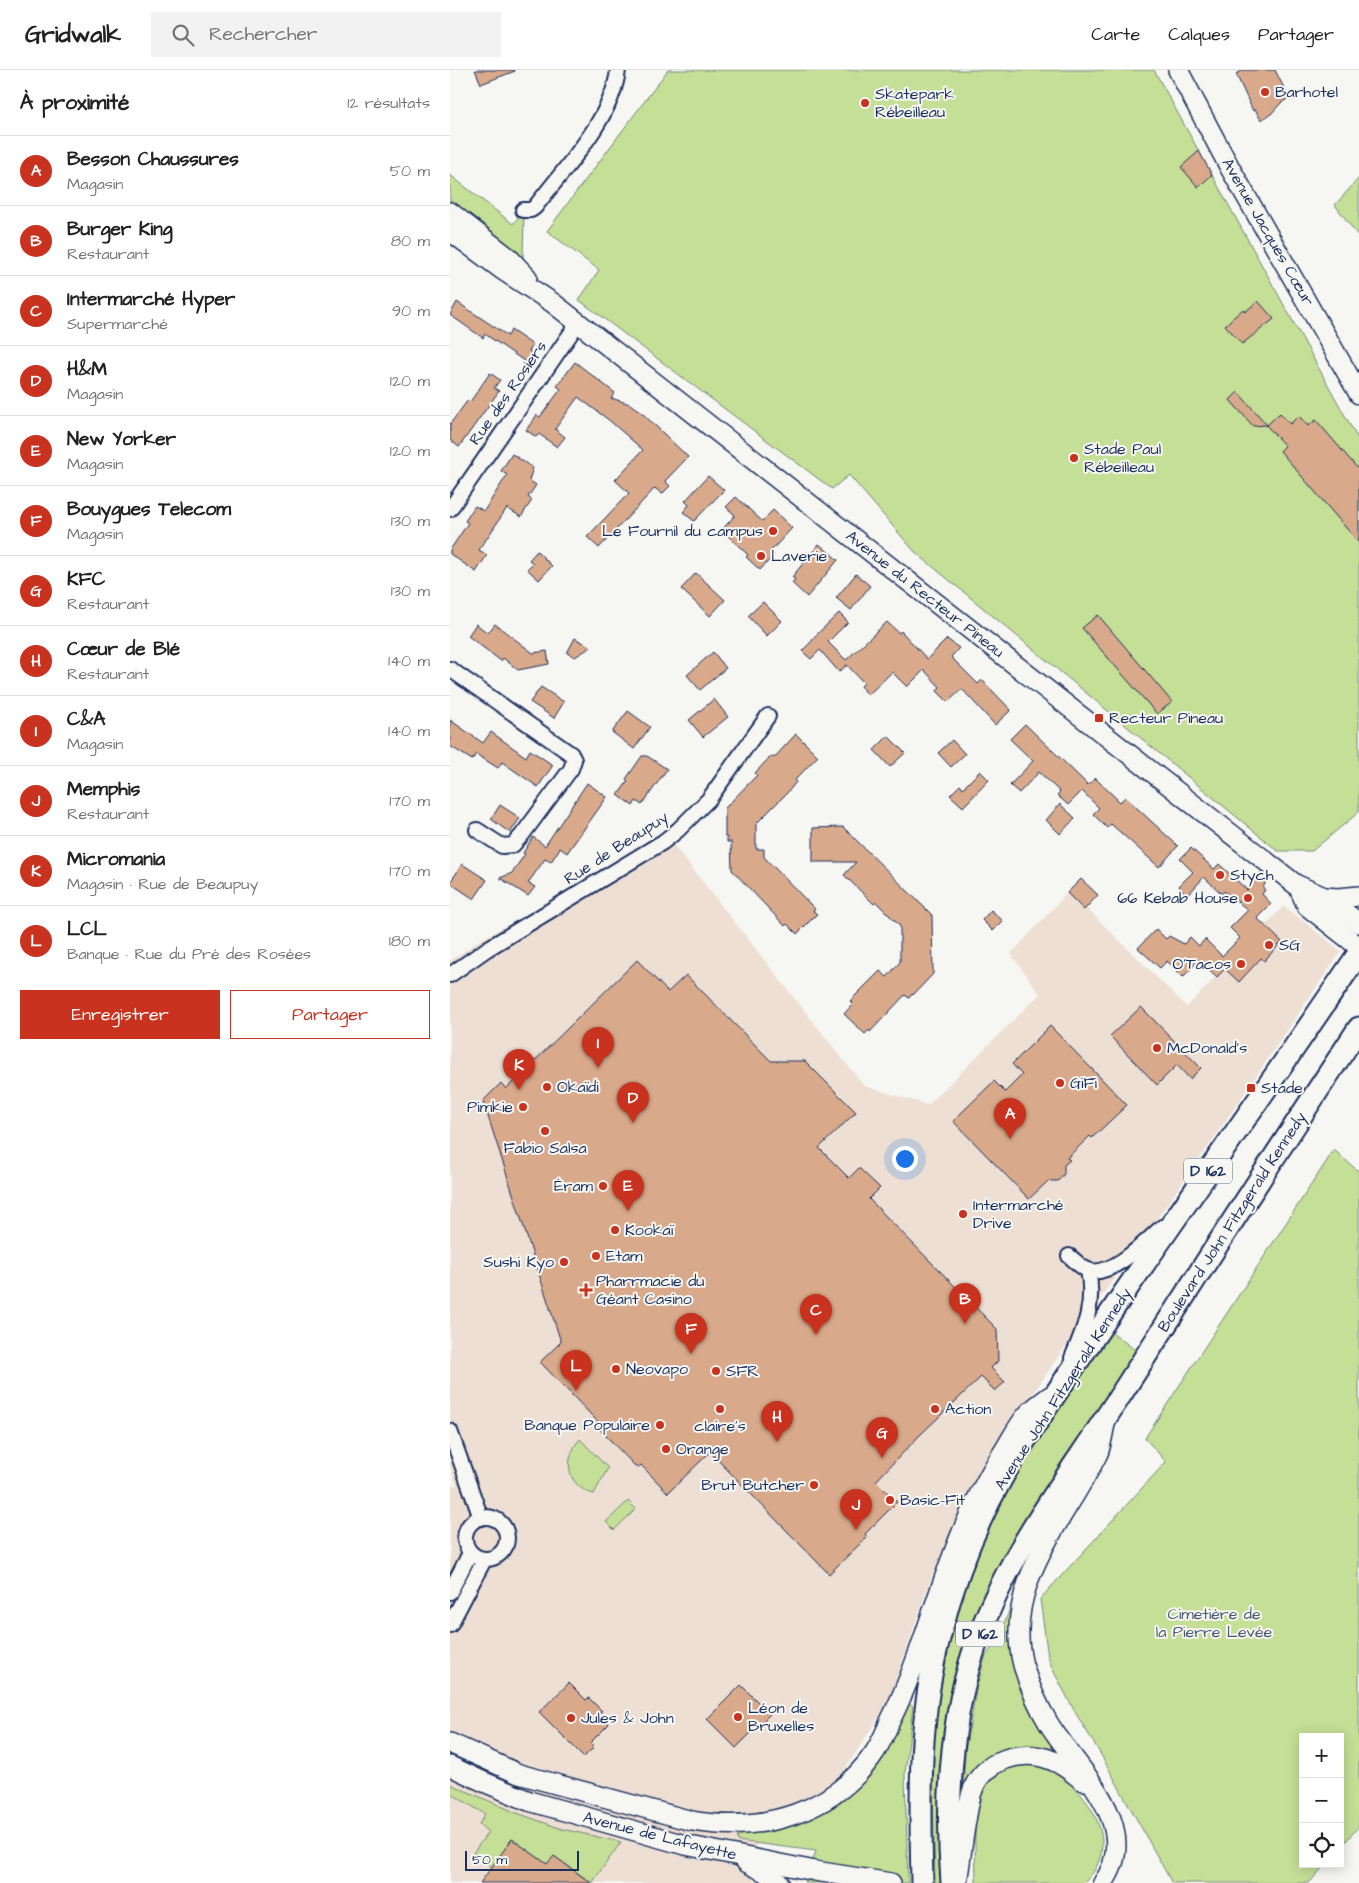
<!DOCTYPE html>
<html lang="fr">
<head>
<meta charset="utf-8">
<style>
	body { margin:0; font-family:"Architects Daughter",sans-serif; background:#f2f2f2; color:#222 }
	.controls { position:absolute; right:15px; bottom:15px; display:grid; overflow:hidden; border-radius:0px; box-shadow:0 2px 12px #0003 }
	.controls button { width:45px; height:45px; display:grid; place-items:center; padding:0; border:0; border-bottom:1px solid #e0e0e0; background:#fff; color:#222; font:25px sans-serif }
	.scale { position:absolute; left:15px; bottom:12px; width:114px; box-sizing:border-box; padding-left:5px; border:2px solid #1b2f5e; border-top:0; font-size:14px; line-height:18px; white-space:nowrap; color:#1b2f5e; -webkit-text-stroke:4px #f6f6f2; paint-order:stroke }
	.you { position:absolute; left:454px; top:1088px; width:18px; height:18px; margin:-12px; border:4px solid #fff; border-radius:50%; background:#1a73e8; box-shadow:0 0 0 8px #1a73e833 }
	.badge { display:grid; place-items:center; width:32px; height:32px; border-radius:50%; background:#c8321e; color:#fff; font-size:16px; font-weight:700 }
	.pin { position:absolute; translate:-50% -41px; filter:drop-shadow(0 1px 2px #0008) }
	.pin::after { content:''; position:absolute; top:26px; width:18px; height:15px; background:inherit; clip-path:polygon(0 0,100% 0,50% 100%) }
	.list { margin:0; padding:0; list-style:none }
	h2 { display:flex; justify-content:space-between; align-items:center; height:65px; margin:0; padding:0 20px; font-size:21px }
	h2 small { font-size:16px; font-weight:400; color:#767676 }
	.list li { display:grid; grid-template-columns:32px 1fr auto; gap:15px; align-items:center; box-sizing:border-box; height:70px; padding:0 20px; border-top:1px solid #e0e0e0 }
	.list b { display:block; font-size:19px; white-space:nowrap }
	.list p { margin:0; font-size:16px; white-space:nowrap; color:#767676 }
	.list em { font-size:16px; font-style:normal; color:#767676 }
	.actions { display:flex; gap:10px; padding:15px 20px }
	.actions a { flex:1; padding:11px 0; border:1px solid #c8321e; border-radius:0px; text-align:center; font-size:18px; color:#c8321e }
	.actions .main { background:#c8321e; color:#fff }
	.icon { flex:none; width:28px; height:28px; fill:none; stroke:currentColor; stroke-width:2; stroke-linecap:round; stroke-linejoin:round }
	.map { position:relative; flex:none; width:909px; height:1813px; overflow:hidden }
	header { display:flex; align-items:center; gap:30px; box-sizing:border-box; height:70px; padding:0 25px; background:#fff; border-bottom:1px solid #e0e0e0 }
	header strong { font-size:24px }
	nav { display:flex; gap:28px; margin-inline-start:auto; font-size:18px }
	.search { width:350px; height:45px; background:#f2f2f2; display:flex; align-items:center; gap:12px; box-sizing:border-box; padding:0 18px; border-radius:0px; color:#767676; font-size:19px }
	main { display:flex }
	aside { flex:1; background:#fff }
	.map>svg:first-child { display:block }
</style>
</head>
<body>
<header>
<strong>Gridwalk</strong>
<div class="search"><svg class="icon" aria-label="search" viewBox="0 0 24 24"><circle cx="10" cy="10" r="6"/><path d="M15 15l6 6"/></svg>Rechercher</div>
<nav><a>Carte</a><a>Calques</a><a>Partager</a></nav>
</header>
<main>
<aside>
<h2>À proximité<small>12 résultats</small></h2>
<ul class="list">
<li><span class="badge">A</span><div><b>Besson Chaussures</b><p>Magasin</p></div><em>50 m</em></li>
<li><span class="badge">B</span><div><b>Burger King</b><p>Restaurant</p></div><em>80 m</em></li>
<li><span class="badge">C</span><div><b>Intermarché Hyper</b><p>Supermarché</p></div><em>90 m</em></li>
<li><span class="badge">D</span><div><b>H&amp;M</b><p>Magasin</p></div><em>120 m</em></li>
<li><span class="badge">E</span><div><b>New Yorker</b><p>Magasin</p></div><em>120 m</em></li>
<li><span class="badge">F</span><div><b>Bouygues Telecom</b><p>Magasin</p></div><em>130 m</em></li>
<li><span class="badge">G</span><div><b>KFC</b><p>Restaurant</p></div><em>130 m</em></li>
<li><span class="badge">H</span><div><b>Cœur de Blé</b><p>Restaurant</p></div><em>140 m</em></li>
<li><span class="badge">I</span><div><b>C&amp;A</b><p>Magasin</p></div><em>140 m</em></li>
<li><span class="badge">J</span><div><b>Memphis</b><p>Restaurant</p></div><em>170 m</em></li>
<li><span class="badge">K</span><div><b>Micromania</b><p>Magasin · Rue de Beaupuy</p></div><em>170 m</em></li>
<li><span class="badge">L</span><div><b>LCL</b><p>Banque · Rue du Pré des Rosées</p></div><em>180 m</em></li>
</ul>
<div class="actions"><a class="main">Enregistrer</a><a>Partager</a></div>
</aside>
<div class="map">
<svg width="909" height="1813" viewBox="0 0 909 1813">
	<rect width="100%" height="100%" fill="#f6f6f2"/>
	<filter id="ink" filterUnits="userSpaceOnUse"><feTurbulence type="fractalNoise" baseFrequency=".02" numOctaves="2"/><feDisplacementMap in="SourceGraphic" scale="10" xChannelSelector="R" yChannelSelector="G"/><feConvolveMatrix kernelMatrix="1 2 1 2 8 2 1 2 1" color-interpolation-filters="sRGB"/></filter>
	<g filter="url(#ink)">
		<polygon fill="#eddfd3" points="214,763 414,1016 478,1035 590,924 561,884 619,821 737,937 834,836 891,881 755,1081 608,1287 543,1383 511,1439 493,1479 478,1517 438,1633 386,1713 348,1734 309,1745 303,1813 0,1813 0,1414 7,1416 0,1397 0,891 30,870 96,834"/>
		<g fill="#c5df96" stroke="#70877a">
			<polygon points="218,0 704,0 909,371 909,742 862,781 828,781 465,482 399,405 382,419 129,230 149,200 97,161"/>
			<polygon points="0,105 63,154 70,145 74,148 73,188 0,130"/>
			<polygon points="909,108 909,167 885,135"/>
			<polygon points="884,1080 909,1102 909,1756 890,1778 890,1667 853,1667 853,1794 876,1794 859,1813 722,1813 650,1683 625,1642 603,1600 598,1587 590,1529 716,1392 695,1368"/>
			<polygon points="658,1259 685,1280 667,1318 532,1538 496,1813 485,1813 483,1721 478,1685 493,1577 541,1443"/>
			<path d="M130 1369 158 1398 144 1424C117 1417 112 1390 130 1369Z"/>
			<polygon points="178,1431 186,1439 164,1460 156,1452"/>
			<polygon points="566,1524 564,1565 605,1678 601,1681 581,1678 513,1728 515,1681 527,1616 536,1585 546,1573"/>
			<polygon points="458,1634 463,1636 455,1704 458,1813 355,1813 366,1781 288,1771 287,1761 370,1741"/>
			<path d="M571 1695C581 1695 592 1695 601 1699 610 1703 618 1711 625 1718 652 1746 665 1783 634 1813H526C526 1769 514 1705 571 1695Z"/>
			<polygon points="0,1714 67,1743 112,1759 171,1772 142,1813 104,1786 97,1794 62,1769 42,1797 23,1783 38,1762 29,1754 35,1744 0,1723"/>
		</g>
		<g fill="#d8a98a" stroke="#1b2f5e">
			<polygon points="25,0 65,0 65,1 31,14"/>
			<polygon points="794,0 825,0 839,28 831,33 821,44 811,50 805,39 803,41 786,4"/>
			<polygon points="749,81 762,105 748,117 731,97"/>
			<polygon points="808,231 824,249 792,274 775,255 793,239 795,242"/>
			<polygon points="7,232 58,266 61,260 83,275 79,281 83,284 77,293 35,264 33,268 0,245"/>
			<polygon points="125,292 165,323 161,328 180,334 191,342 238,387 215,411 220,416 212,424 205,418 149,478 137,467 179,423 165,410 193,380 160,351 128,327 105,359 115,367 107,377 89,364 86,367 76,360 87,345 90,347 111,319 107,316"/>
			<polygon points="40,303 50,310 44,318 49,321 9,377 0,370 0,354 18,330 20,332"/>
			<polygon points="788,322 817,355 830,343 840,354 849,346 858,356 866,350 909,400 909,473 830,381 835,376 816,355 803,356 780,330"/>
			<polygon points="62,384 83,398 79,410 86,415 78,427 82,430 71,447 57,438 29,480 37,485 26,502 0,484 0,480 18,453 15,451 25,436 34,441 57,405 51,401"/>
			<polygon points="258,406 274,420 244,451 233,442 239,435 235,431"/>
			<polygon points="286,427 312,451 323,440 342,458 320,482 324,485 310,500 296,487 298,485 272,460 285,445 276,437"/>
			<polygon points="369,474 388,490 357,527 342,513 345,509 342,507"/>
			<polygon points="87,481 102,496 89,510 77,499 83,493 79,490"/>
			<polygon points="246,503 275,530 260,546 231,519"/>
			<polygon points="406,504 420,516 401,540 386,528"/>
			<polygon points="313,532 332,551 317,566 298,546"/>
			<polygon points="389,543 398,552 378,572 396,590 437,552 449,563 451,561 477,589 497,569 509,578 501,587 528,614 532,610 561,640 545,655 512,619 498,632 487,621 490,617 474,600 457,617 442,602 418,625 411,616 414,613 397,595 389,602 370,580 361,589 352,581 363,570 362,569"/>
			<polygon points="648,545 722,632 707,644 632,558"/>
			<polygon points="26,554 38,563 45,554 83,583 97,581 99,594 68,600 53,588 51,591 18,566"/>
			<polygon points="125,568 141,577 125,587 117,583"/>
			<polygon points="263,582 276,598 250,620 237,605"/>
			<polygon points="91,617 114,632 104,648 80,632"/>
			<polygon points="264,629 278,647 253,667 239,650"/>
			<polygon points="178,641 200,657 184,679 162,662"/>
			<polygon points="0,650 33,673 41,662 76,687 80,680 103,695 88,717 52,692 48,698 26,684 22,690 0,676"/>
			<polygon points="575,654 638,715 645,708 670,732 675,727 728,776 709,797 661,754 657,758 643,744 649,738 632,721 618,735 607,725 610,722 589,702 569,723 560,715 583,691 560,669"/>
			<polygon points="346,664 368,686 345,710 346,712 337,723 306,754 306,779 314,779 314,787 365,839 363,841 367,844 347,864 337,854 335,856 282,800 281,772 277,772 277,767 275,767 275,738 307,705 305,703 321,686 324,688"/>
			<polygon points="438,666 455,683 440,697 424,680"/>
			<polygon points="502,670 515,684 501,697 488,683"/>
			<polygon points="192,686 197,686 217,699 192,735 186,731 183,736 168,725 178,711 176,709"/>
			<polygon points="530,701 539,710 513,737 500,725 510,715 513,718"/>
			<polygon points="137,713 157,727 117,783 110,778 101,792 95,789 78,813 85,817 78,826 50,808 62,803 75,784 73,783 83,767 95,776"/>
			<polygon points="610,734 625,748 610,764 596,750"/>
			<polygon points="50,735 70,748 60,763 41,749"/>
			<polygon points="393,757 482,845 483,904 463,925 462,924 459,928 455,925 420,962 419,960 415,964 394,944 403,934 400,931 430,901 437,907 450,892 450,856 426,832 424,834 394,805 406,792 363,792 363,758"/>
			<polygon points="741,778 764,799 769,794 797,820 812,802 818,807 813,818 815,820 812,824 821,834 807,848 832,872 814,891 811,888 789,912 775,899 767,907 749,890 733,907 717,891 710,898 688,878 706,859 716,869 719,866 734,874 740,867 749,876 755,869 772,886 790,868 780,858 798,840 774,821 772,824 754,807 737,826 729,816 743,802 730,789"/>
			<polygon points="12,794 37,810 24,829 0,813"/>
			<polygon points="631,809 648,825 634,840 617,823"/>
			<polygon points="541,840 553,851 543,861 532,850"/>
			<polygon points="187,890 218,922 236,905 321,991 355,991 406,1042 369,1078 399,1108 409,1098 430,1118 419,1129 547,1259 548,1291 541,1298 555,1312 545,1321 531,1307 470,1365 426,1411 447,1432 415,1464 417,1467 379,1504 260,1382 218,1423 191,1395 187,1398 160,1370 146,1356 149,1353 90,1292 111,1272 33,1031 51,1013 56,1019"/>
			<polygon points="691,937 751,998 740,1009 727,995 707,1015 660,966"/>
			<polygon points="600,956 677,1035 642,1068 640,1066 617,1088 620,1090 614,1095 614,1104 608,1111 598,1111 579,1129 503,1051 544,1011 555,1022 572,1005 562,994"/>
			<polygon points="119,1613 136,1630 139,1628 152,1641 149,1643 159,1654 140,1673 144,1677 134,1687 89,1642"/>
			<polygon points="291,1615 320,1644 286,1678 257,1649"/>
			<polygon points="62,1769 97,1794 104,1786 141,1813 30,1813"/>
		</g>
		<g fill="none" stroke-linecap="round" stroke-linejoin="round">
			<g stroke="#1b2f5e" stroke-width="18">
				<g id="street">
					<path d="M73 140H81L85 137C114 99 163 48 168 0"/>
					<polyline points="0,439 128,253"/>
					<polyline points="0,599 121,684 124,690 121,699 72,765 63,775 52,776 27,760"/>
					<polyline points="0,905 37,879 213,772 228,760 259,729 318,646"/>
					<path d="M619 1186C625 1190 631 1198 638 1200 660 1209 696 1171 712 1157"/>
					<path d="M622 1288C635 1257 645 1234 638 1200"/>
					<polyline points="0,1361 31,1448"/>
					<circle cx="36" cy="1468" r="21"/>
					<polyline points="0,1522 20,1483"/>
					<polyline points="0,1555 34,1490"/>
				</g>
			</g>
			<g stroke="#1b2f5e" stroke-width="22">
				<g id="secondary">
					<polyline points="728,0 780,98 909,324"/>
					<polyline points="0,142 59,188 77,207"/>
					<polyline points="0,161 51,199 103,233 845,814 874,827 909,853"/>
					<polyline points="848,816 857,836 909,877"/>
					<polyline points="874,827 888,828 909,826"/>
					<path d="M0 1673 69 1704 242 1751C313 1763 383 1744 425 1682 431 1672 436 1662 440 1651 454 1624 464 1596 474 1567 495 1505 515 1443 550 1387 559 1374 566 1358 577 1345 583 1338 592 1332 600 1326"/>
					<polyline points="0,1696 34,1712 79,1731 235,1775 365,1801 441,1813"/>
					<polyline points="296,1792 315,1802 329,1813"/>
					<path d="M507 1813C512 1783 514 1751 522 1722 532 1690 572 1678 601 1690 613 1694 623 1703 633 1711"/>
					<path d="M653 1813C694 1756 627 1699 599 1654 588 1636 579 1615 573 1595 552 1513 615 1451 648 1383 652 1374 653 1361 656 1350"/>
				</g>
			</g>
			<g stroke="#1b2f5e" stroke-width="25">
				<g id="primary">
					<path d="M472 1813C470 1728 468 1644 491 1561 505 1506 526 1453 554 1404 591 1342 634 1283 674 1223 752 1110 832 997 909 883"/>
					<path d="M502 1813C496 1736 500 1651 525 1577 556 1485 616 1410 668 1329 748 1205 827 1081 909 958"/>
				</g>
			</g>
			<use href="#street" stroke="#f6f6f2" stroke-width="14"/>
			<use href="#secondary" stroke="#f6f6f2" stroke-width="19"/>
			<use href="#primary" stroke="#f6f6f2" stroke-width="21"/>
		</g>
	</g>
	<g fill="#c8321e" stroke="#f6f6f2" stroke-width="2">
		<circle cx="815" cy="22" r="5"/>
		<circle cx="415" cy="33" r="5"/>
		<circle cx="624" cy="388" r="5"/>
		<circle cx="323" cy="461" r="5"/>
		<circle cx="311" cy="486" r="5"/>
		<rect x="644" y="643" width="10" height="10" rx="2.5"/>
		<circle cx="770" cy="805" r="5"/>
		<circle cx="798" cy="828" r="5"/>
		<circle cx="819" cy="875" r="5"/>
		<circle cx="791" cy="894" r="5"/>
		<circle cx="707" cy="978" r="5"/>
		<circle cx="610" cy="1013" r="5"/>
		<circle cx="97" cy="1017" r="5"/>
		<rect x="796" y="1013" width="10" height="10" rx="2.5"/>
		<circle cx="73" cy="1037" r="5"/>
		<circle cx="95" cy="1061" r="5"/>
		<circle cx="153" cy="1116" r="5"/>
		<circle cx="513" cy="1144" r="5"/>
		<circle cx="165" cy="1160" r="5"/>
		<circle cx="146" cy="1186" r="5"/>
		<circle cx="114" cy="1192" r="5"/>
		<path d="M133.5 1212.5h5v5h5v5h-5v5h-5v-5h-5v-5h5z"/>
		<circle cx="166" cy="1299" r="5"/>
		<circle cx="266" cy="1301" r="5"/>
		<circle cx="270" cy="1339" r="5"/>
		<circle cx="485" cy="1339" r="5"/>
		<circle cx="210" cy="1355" r="5"/>
		<circle cx="216" cy="1379" r="5"/>
		<circle cx="364" cy="1415" r="5"/>
		<circle cx="440" cy="1430" r="5"/>
		<circle cx="288" cy="1647" r="5"/>
		<circle cx="121" cy="1648" r="5"/>
	</g>
	<g text-anchor="middle" dominant-baseline="central" stroke-width="4" stroke-linejoin="round" paint-order="stroke">
		<g fill="#f6f6f2" stroke="#5d6b8a" stroke-width="1">
			<rect x="734" y="1088.5" width="48" height="25" rx="4"/>
			<rect x="506" y="1551.5" width="48" height="25" rx="4"/>
		</g>
		<g font-size="15" font-weight="bold" fill="#1b2f5e">
			<text x="758" y="1101">D 162</text>
			<text x="530" y="1564">D 162</text>
		</g>
		<g font-size="16" fill="#1b2f5e" stroke="#f6f6f2" text-anchor="start">
			<text x="825" y="22">Barhotel</text>
			<text x="425" y="24">Skatepark<tspan x="425" dy="18">Rébeilleau</tspan></text>
			<text x="634" y="379">Stade Paul<tspan x="634" dy="18">Rébeilleau</tspan></text>
			<text x="313" y="461" text-anchor="end">Le Fournil du campus</text>
			<text x="321" y="486">Laverie</text>
			<text x="659" y="648">Recteur Pineau</text>
			<text x="780" y="805">Stych</text>
			<text x="788" y="828" text-anchor="end">66 Kebab House</text>
			<text x="829" y="875">SG</text>
			<text x="781" y="894" text-anchor="end">O'Tacos</text>
			<text x="717" y="978">McDonald's</text>
			<text x="620" y="1013">GiFi</text>
			<text x="107" y="1017">Okaïdi</text>
			<text x="811" y="1018">Stade</text>
			<text x="63" y="1037" text-anchor="end">Pimkie</text>
			<text x="95" y="1078" text-anchor="middle">Fabio Salsa</text>
			<text x="143" y="1116" text-anchor="end">Éram</text>
			<text x="523" y="1135">Intermarché<tspan x="523" dy="18">Drive</tspan></text>
			<text x="175" y="1160">Kookaï</text>
			<text x="156" y="1186">Etam</text>
			<text x="104" y="1192" text-anchor="end">Sushi Kyo</text>
			<text x="146" y="1211">Pharrmacie du<tspan x="146" dy="18">Géant Casino</tspan></text>
			<text x="176" y="1299">Neovapo</text>
			<text x="276" y="1301">SFR</text>
			<text x="495" y="1339">Action</text>
			<text x="200" y="1355" text-anchor="end">Banque Populaire</text>
			<text x="270" y="1356" text-anchor="middle">claire's</text>
			<text x="226" y="1379">Orange</text>
			<text x="354" y="1415" text-anchor="end">Brut Butcher</text>
			<text x="450" y="1430">Basic-Fit</text>
			<text x="298" y="1638">Léon de<tspan x="298" dy="18">Bruxelles</tspan></text>
			<text x="131" y="1648">Jules &amp; John</text>
		</g>
		<g font-size="16" fill="#1b2f5e" stroke="#f6f6f2">
			<text transform="translate(818 162) rotate(60)">Avenue Jacques Cœur</text>
			<text transform="translate(58 323) rotate(-55)">Rue des Rosiers</text>
			<text transform="translate(475 524) rotate(38)">Avenue du Recteur Pineau</text>
			<text transform="translate(166 778) rotate(-33)">Rue de Beaupuy</text>
			<text transform="translate(782 1152) rotate(-57)">Boulevard John Fitzgerald Kennedy</text>
			<text transform="translate(613 1319) rotate(-57)">Avenue John Fitzgerald Kennedy</text>
			<text transform="translate(210 1766) rotate(14)">Avenue de Lafayette</text>
		</g>
		<g font-size="16" fill="#465b6c" stroke="#f6f6f2">
			<text x="764" y="1544">Cimetière de<tspan x="764" dy="18">la Pierre Levée</tspan></text>
		</g>
	</g>
</svg>
<div class="controls">
<button>+</button>
<button>−</button>
<button><svg class="icon" aria-label="locate" viewBox="0 0 24 24"><circle cx="12" cy="12" r="6"/><path d="M12 2v4M12 18v4M2 12h4M18 12h4"/></svg></button>
</div>
<div class="scale">50 m</div>
<div class="you"></div>
<div class="pin badge" style="left:560px;top:1069px">A</div>
<div class="pin badge" style="left:515px;top:1254px">B</div>
<div class="pin badge" style="left:366px;top:1265px">C</div>
<div class="pin badge" style="left:183px;top:1053px">D</div>
<div class="pin badge" style="left:178px;top:1141px">E</div>
<div class="pin badge" style="left:241px;top:1284px">F</div>
<div class="pin badge" style="left:432px;top:1388px">G</div>
<div class="pin badge" style="left:327px;top:1372px">H</div>
<div class="pin badge" style="left:148px;top:998px">I</div>
<div class="pin badge" style="left:406px;top:1460px">J</div>
<div class="pin badge" style="left:69px;top:1020px">K</div>
<div class="pin badge" style="left:126px;top:1321px">L</div>
</div>
</main>
</body>
</html>
